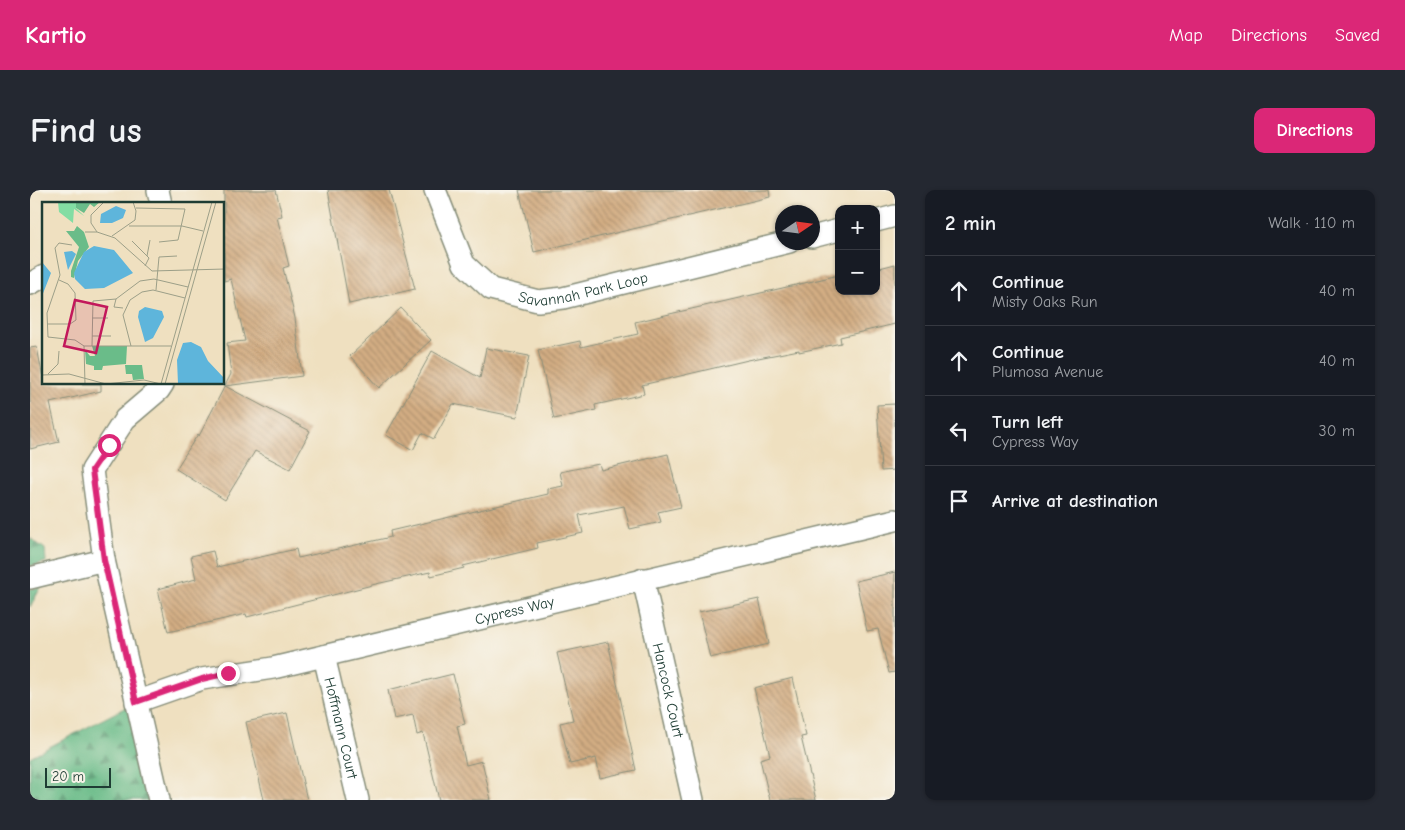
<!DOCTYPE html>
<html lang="en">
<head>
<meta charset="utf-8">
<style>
	body { margin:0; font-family:"Comic Neue",sans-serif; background:#242831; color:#f1f3f6 }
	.controls { position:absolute; right:15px; top:15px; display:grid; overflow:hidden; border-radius:10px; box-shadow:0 1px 4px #0004 }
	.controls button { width:45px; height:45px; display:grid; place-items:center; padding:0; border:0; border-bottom:1px solid #363941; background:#171b24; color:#f1f3f6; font:25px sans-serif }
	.compass { position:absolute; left:745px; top:15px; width:45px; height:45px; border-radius:50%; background:#171b24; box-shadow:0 1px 4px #0004; rotate:77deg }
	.scale { position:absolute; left:15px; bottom:12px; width:66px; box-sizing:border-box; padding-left:5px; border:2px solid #1f3d34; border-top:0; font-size:14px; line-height:18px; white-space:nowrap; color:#1f3d34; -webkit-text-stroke:4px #f7f3e8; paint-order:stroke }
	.stop { position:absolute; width:15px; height:15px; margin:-11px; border:4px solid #db2777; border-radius:50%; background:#fff }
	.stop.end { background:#db2777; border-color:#fff; box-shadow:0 1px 5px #0008 }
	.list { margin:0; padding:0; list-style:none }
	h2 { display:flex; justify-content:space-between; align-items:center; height:65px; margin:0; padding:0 20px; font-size:21px }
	h2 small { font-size:16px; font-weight:400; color:#9ea1a6 }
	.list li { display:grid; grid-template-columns:32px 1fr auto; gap:15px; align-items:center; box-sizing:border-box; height:70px; padding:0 20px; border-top:1px solid #363941 }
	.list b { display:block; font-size:19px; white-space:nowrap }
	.list p { margin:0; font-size:16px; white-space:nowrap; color:#9ea1a6 }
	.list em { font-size:16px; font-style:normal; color:#9ea1a6 }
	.icon { flex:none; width:28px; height:28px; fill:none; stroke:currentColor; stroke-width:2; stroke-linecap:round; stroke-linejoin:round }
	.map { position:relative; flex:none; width:865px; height:610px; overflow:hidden; border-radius:10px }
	header { display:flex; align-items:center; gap:30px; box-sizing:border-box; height:70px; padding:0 25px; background:#db2777; color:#fff }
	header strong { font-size:24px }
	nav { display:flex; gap:28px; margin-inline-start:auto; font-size:18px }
	.intro { display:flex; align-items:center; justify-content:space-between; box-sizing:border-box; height:120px; padding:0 30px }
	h1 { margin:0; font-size:35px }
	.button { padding:12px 22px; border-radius:10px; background:#db2777; color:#fff; font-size:18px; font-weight:700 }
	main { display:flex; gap:30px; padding:0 30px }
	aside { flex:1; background:#171b24; border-radius:10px; box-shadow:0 1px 4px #0004 }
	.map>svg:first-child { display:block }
</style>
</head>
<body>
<header>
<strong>Kartio</strong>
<nav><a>Map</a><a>Directions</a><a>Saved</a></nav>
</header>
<div class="intro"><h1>Find us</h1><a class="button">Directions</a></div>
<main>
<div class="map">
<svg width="865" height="610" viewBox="0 0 865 610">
	<defs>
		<pattern id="forest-firs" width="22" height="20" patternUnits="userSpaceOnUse" patternTransform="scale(1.25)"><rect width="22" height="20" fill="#6abc89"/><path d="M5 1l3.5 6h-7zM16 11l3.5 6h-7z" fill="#579a71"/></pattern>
		<pattern id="building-back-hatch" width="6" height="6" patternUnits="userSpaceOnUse" patternTransform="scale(1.25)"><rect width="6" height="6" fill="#d3ad83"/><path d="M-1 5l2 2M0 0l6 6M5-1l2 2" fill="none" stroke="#ab8e6c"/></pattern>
	</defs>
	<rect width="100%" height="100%" fill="#f7f3e8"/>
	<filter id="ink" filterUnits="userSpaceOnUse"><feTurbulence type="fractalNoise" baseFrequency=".02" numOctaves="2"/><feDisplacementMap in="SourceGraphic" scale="10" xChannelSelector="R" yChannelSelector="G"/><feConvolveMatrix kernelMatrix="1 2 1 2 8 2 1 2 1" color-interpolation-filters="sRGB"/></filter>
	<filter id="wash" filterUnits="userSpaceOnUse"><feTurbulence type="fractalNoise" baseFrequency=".0096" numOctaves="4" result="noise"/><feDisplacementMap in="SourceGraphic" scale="20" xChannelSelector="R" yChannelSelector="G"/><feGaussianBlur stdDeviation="1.12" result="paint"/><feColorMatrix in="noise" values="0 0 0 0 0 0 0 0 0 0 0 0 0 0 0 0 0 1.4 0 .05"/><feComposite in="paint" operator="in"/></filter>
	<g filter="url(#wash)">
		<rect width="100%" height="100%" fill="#efe0c0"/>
		<g fill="url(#forest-firs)" stroke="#447c5e">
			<polygon points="0,348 15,359 16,372 0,376"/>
			<polygon points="11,397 0,417 0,399"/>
			<polygon points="106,512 129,610 0,610 0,567"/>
		</g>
		<g id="blocks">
			<g fill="url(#building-back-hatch)">
				<polygon points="194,0 246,0 252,26 247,27 259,76 253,78 265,128 272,186 195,196 280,241 260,279 225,261 195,310 146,279 168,244 169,246 201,184 197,153 215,151 201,89 194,91"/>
				<polygon points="298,0 359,0 385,99 319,114"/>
				<polygon points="489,0 739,0 740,7 504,62"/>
				<polygon points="865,74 865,134 810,147 811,153 769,162 769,160 718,170 612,195 614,204 565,215 566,220 524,229 508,160 550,151 551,157 608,144 605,132 809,85 809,101 846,101 846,79"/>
				<polygon points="371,118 401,150 349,198 320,166"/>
				<polygon points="7,157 14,194 71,194 71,201 20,213 29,252 0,259 0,158"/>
				<polygon points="456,158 499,166 487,227 423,214 404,249 392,243 383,260 356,245 402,161 450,188"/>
				<polygon points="865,214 865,280 851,281 847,215"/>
				<polygon points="638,264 651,317 628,322 631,332 600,339 594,316 549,325 553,343 507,353 508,358 433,376 434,378 401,386 400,382 346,394 217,427 216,424 138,442 128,399 166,389 161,366 183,361 187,377 266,359 268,368 361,347 360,341 518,304 518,299 533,296 530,282 569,274 571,280"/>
				<polygon points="865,382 865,482 859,483 848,439 837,441 826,391"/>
				<polygon points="729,409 739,454 680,468 669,422"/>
				<polygon points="578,452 606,580 570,588 566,568 540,574 530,533 543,530 527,463"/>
				<polygon points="423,484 435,534 427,536 436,575 452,571 461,610 409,610 393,543 387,545 383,525 364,529 358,500"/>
				<polygon points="763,488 776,546 771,547 786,610 740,610 730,569 740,566 724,498"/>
				<polygon points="257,523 277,610 234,610 216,532"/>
			</g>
		</g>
	</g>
	<g filter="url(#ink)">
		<use href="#blocks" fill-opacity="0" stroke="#878e7a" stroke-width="1"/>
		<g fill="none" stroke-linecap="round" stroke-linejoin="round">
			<g stroke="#878e7a" stroke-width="24">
				<g id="minor">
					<polyline points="128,0 131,14"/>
					<path id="s1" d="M405 0 434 74 461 99 508 111 533 108 759 52"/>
					<polyline points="846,31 865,26"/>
					<polyline points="782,47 809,40"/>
					<polyline points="0,94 14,86"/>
					<polyline points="0,388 74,370"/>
					<path id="s2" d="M613 389 663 610"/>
					<path id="s3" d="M294 466 328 610"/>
					<path id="s4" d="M106 512 172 489 243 478 865 330"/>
					<polyline points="129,610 74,370 62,280 95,229 129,200 133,194"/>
				</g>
			</g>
			<use href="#minor" stroke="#fff" stroke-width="21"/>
		</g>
	</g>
	<g fill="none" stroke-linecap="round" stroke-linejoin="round" filter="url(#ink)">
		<polyline stroke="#db2777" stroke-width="6" points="79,255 62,280 74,370 106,512 172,489 198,483"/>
	</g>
	<g text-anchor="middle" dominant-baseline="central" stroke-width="5" stroke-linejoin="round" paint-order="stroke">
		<g font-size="15" fill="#1f3d34" stroke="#f7f3e8">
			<text stroke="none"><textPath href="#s1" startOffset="211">Savannah Park Loop</textPath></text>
			<text stroke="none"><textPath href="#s4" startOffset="390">Cypress Way</textPath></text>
			<text stroke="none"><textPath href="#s2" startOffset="114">Hancock Court</textPath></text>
			<text stroke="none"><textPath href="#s3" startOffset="74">Hoffmann Court</textPath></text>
		</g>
	</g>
	<g transform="translate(12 12)">
		<rect width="182" height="182" fill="#efe0c0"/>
		<path d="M34 0H58L52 5 48 2 42 11 34 6ZM35 24 42 30 47 45 36 59 32 76 29 75V69L37 45 24 29H32ZM50 144H85L84 162 61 164 60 168H52V164L44 162 43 148 48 154H53ZM83 163H100L102 177 91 178 90 172H84Z" fill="#6abc89"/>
		<path d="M16 0H34V6L42 14 32 7 31 21 17 10Z" fill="#83dda3"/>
		<path d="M74 4 84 8 81 16 70 21H58L59 12ZM52 44 72 48 91 71 62 86 43 87 33 77 32 71 42 50ZM30 49 34 52 26 68 22 50ZM0 60 9 71 0 94ZM103 105 120 109 122 115 111 136 103 140 96 115 97 109ZM149 140 159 145 166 159 182 176V182H136L135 158 141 141Z" fill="#5eb5db"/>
		<path fill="none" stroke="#9c9f88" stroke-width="1" d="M94 6 143 7 136 38 117 40M87 24H140L161 29M43 30H55L73 36 110 69 183 67M55 30 49 21V13L62 0M70 34 93 18 94 9 91 0M90 39 107 56 103 64M30 43 17 41 13 46 18 73 5 111 6 135 33 138 42 144H129M105 54 108 38M114 88 117 55 135 54M81 106 72 105 74 97 98 79 112 77 146 85M50 116H66M5 122H28L34 118 33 91 26 82 17 78M50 134H69M42 144 43 182M50 144 51 99 74 97M89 144 81 113 88 98 100 90 111 88 143 96M6 172 16 162 17 149M0 173 27 172 64 182 102 178 119 182M119 182 170 0M123 182 174 0"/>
		<path fill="#c2185b" fill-opacity="0.15" stroke="#c2185b" stroke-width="2.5" d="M33 98 65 105 54 151 22 144Z"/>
		<rect width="182" height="182" fill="none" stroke="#1f3d34" stroke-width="2.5"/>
	</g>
</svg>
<div class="controls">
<button>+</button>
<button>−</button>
</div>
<svg class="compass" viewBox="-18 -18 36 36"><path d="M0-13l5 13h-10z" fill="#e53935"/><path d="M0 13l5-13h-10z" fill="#9ea1a6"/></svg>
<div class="scale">20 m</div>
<div class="stop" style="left:79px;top:255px"></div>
<div class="stop end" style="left:198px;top:483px"></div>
</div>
<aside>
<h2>2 min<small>Walk · 110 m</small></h2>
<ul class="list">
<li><svg class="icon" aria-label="ahead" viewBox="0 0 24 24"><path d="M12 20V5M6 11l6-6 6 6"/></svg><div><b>Continue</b><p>Misty Oaks Run</p></div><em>40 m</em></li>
<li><svg class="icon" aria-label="ahead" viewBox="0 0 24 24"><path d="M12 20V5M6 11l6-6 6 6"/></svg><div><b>Continue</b><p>Plumosa Avenue</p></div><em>40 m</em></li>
<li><svg class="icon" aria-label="left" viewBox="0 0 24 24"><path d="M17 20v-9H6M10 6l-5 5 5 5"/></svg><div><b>Turn left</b><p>Cypress Way</p></div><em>30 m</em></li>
<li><svg class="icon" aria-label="arrive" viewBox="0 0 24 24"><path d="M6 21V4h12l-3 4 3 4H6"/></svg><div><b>Arrive at destination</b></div></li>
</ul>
</aside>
</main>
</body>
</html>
